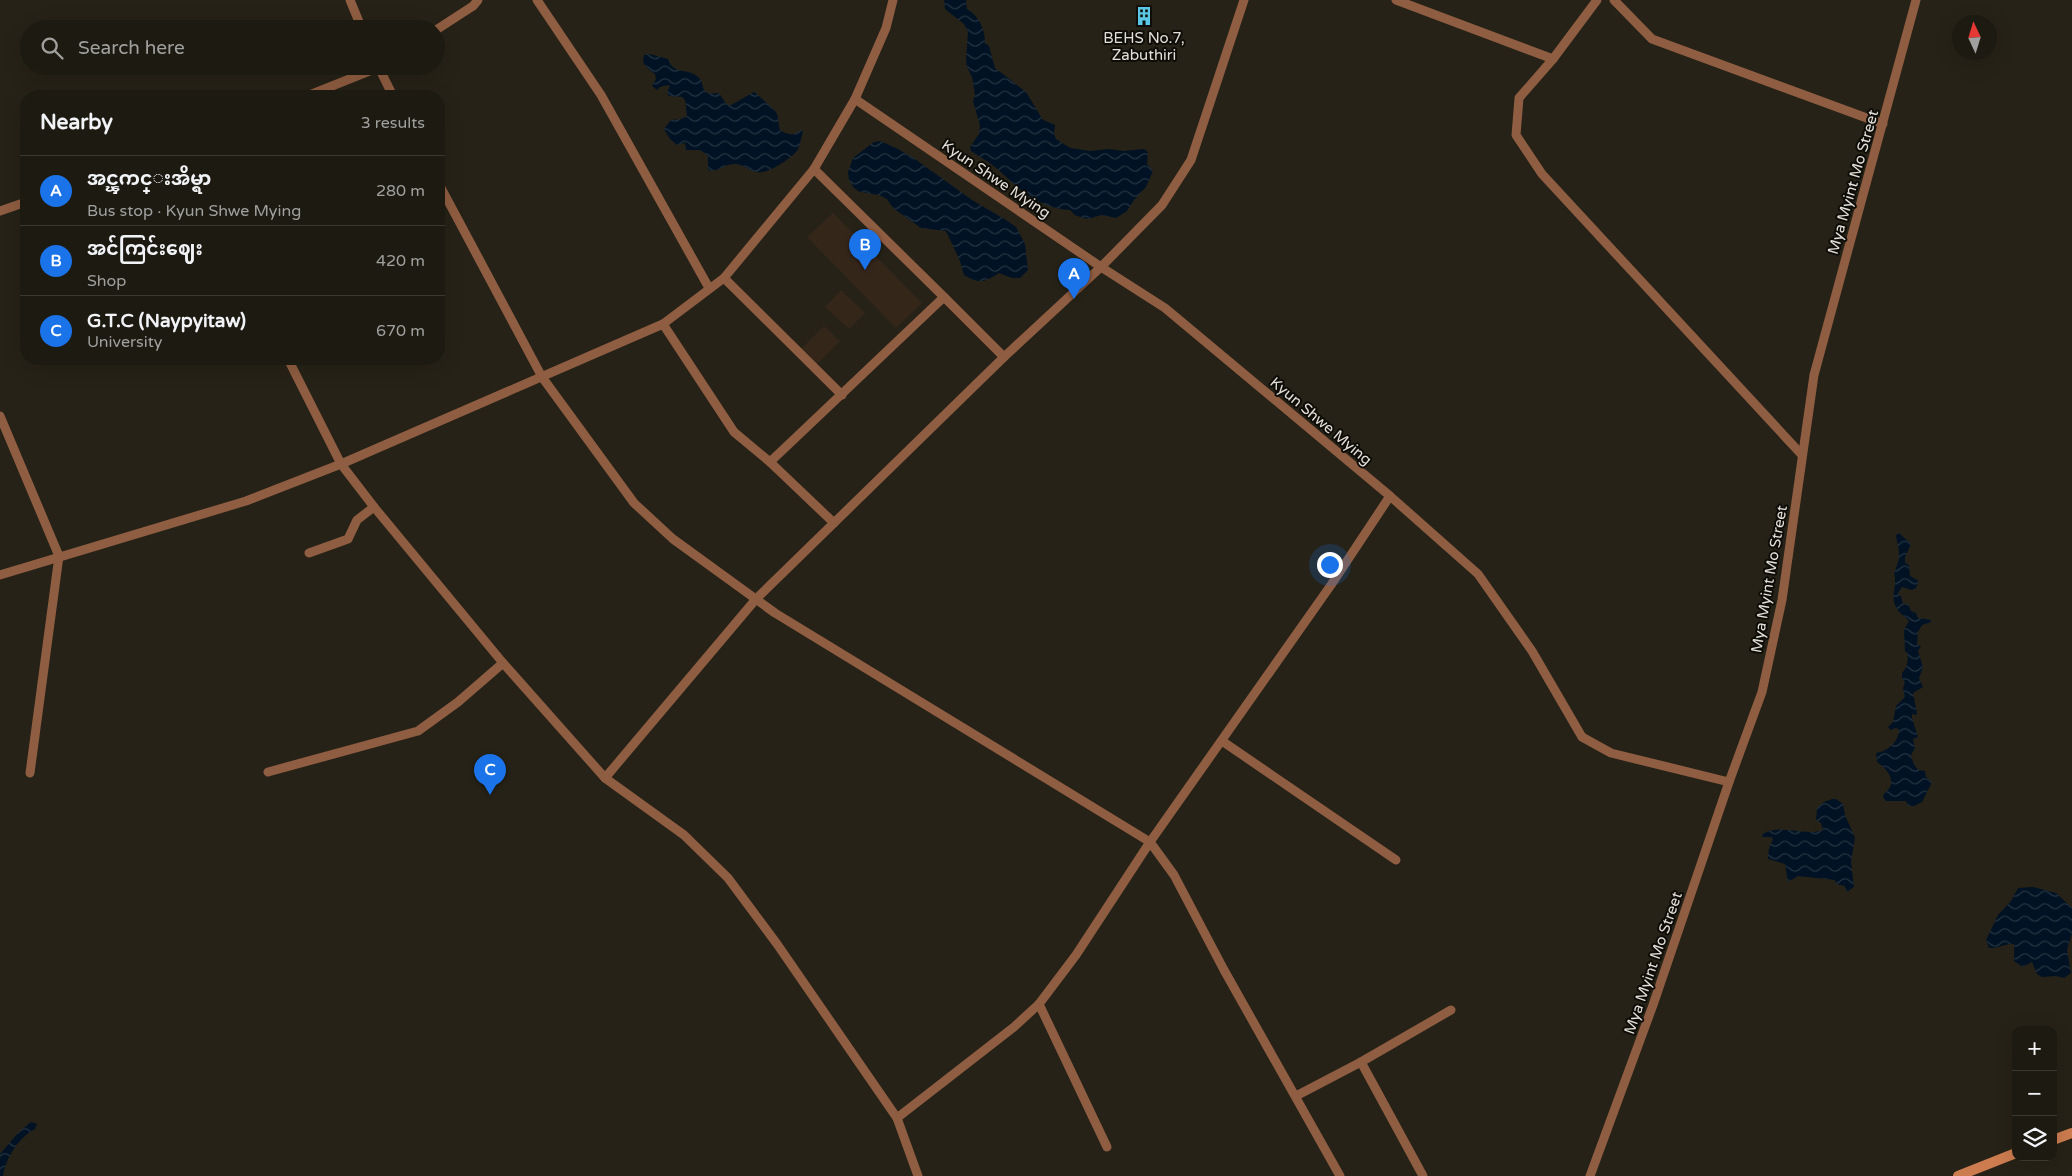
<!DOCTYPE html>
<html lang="en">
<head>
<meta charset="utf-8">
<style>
	body { margin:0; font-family:"Varela Round","Noto Sans Myanmar",sans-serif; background:#25231a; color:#f1f3f6 }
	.controls { position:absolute; right:15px; bottom:15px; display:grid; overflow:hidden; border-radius:10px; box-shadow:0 5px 20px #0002 }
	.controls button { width:45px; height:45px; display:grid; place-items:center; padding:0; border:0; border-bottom:1px solid #3a3831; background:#1c1a11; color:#f1f3f6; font:25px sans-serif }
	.compass { position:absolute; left:1952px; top:15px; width:45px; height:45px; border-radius:50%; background:#1c1a11; box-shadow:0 5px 20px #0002; rotate:356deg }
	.you { position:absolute; left:1329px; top:564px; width:18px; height:18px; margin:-12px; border:4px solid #fff; border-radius:50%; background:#1a73e8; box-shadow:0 0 0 8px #1a73e833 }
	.badge { display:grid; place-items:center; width:32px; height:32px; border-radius:50%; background:#1a73e8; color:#fff; font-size:16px; font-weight:700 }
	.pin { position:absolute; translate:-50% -41px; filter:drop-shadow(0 1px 2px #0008) }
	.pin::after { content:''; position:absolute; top:26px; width:18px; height:15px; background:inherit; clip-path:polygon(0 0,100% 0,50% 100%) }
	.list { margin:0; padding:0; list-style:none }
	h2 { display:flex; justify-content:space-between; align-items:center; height:65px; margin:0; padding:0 20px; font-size:21px }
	h2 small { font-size:16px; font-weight:400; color:#a0a19f }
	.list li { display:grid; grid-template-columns:32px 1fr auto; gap:15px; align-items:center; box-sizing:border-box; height:70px; padding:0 20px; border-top:1px solid #3a3831 }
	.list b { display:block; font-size:19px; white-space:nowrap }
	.list p { margin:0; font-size:16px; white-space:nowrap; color:#a0a19f }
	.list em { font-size:16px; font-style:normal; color:#a0a19f }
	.icon { flex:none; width:28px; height:28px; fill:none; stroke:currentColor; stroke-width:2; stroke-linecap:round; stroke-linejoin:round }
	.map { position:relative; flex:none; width:2072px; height:1176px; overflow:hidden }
	.search { position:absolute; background:#1c1a11; box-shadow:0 5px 20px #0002; left:20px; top:20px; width:425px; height:55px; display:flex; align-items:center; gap:12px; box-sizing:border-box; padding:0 18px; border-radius:28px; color:#a0a19f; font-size:19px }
	.panel { position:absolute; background:#1c1a11; box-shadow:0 5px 20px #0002; left:20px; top:90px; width:425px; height:275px; border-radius:20px }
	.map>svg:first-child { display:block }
</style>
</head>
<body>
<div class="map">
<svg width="2072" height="1176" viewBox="0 0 2072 1176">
	<defs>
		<pattern id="water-waves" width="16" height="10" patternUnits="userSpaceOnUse" patternTransform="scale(1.25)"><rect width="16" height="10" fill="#001223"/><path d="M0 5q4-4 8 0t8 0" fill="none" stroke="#253442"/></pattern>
	</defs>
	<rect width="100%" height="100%" fill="#262217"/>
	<g fill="#35261a">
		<polygon points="833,213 922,303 896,328 807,237"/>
		<polygon points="841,290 865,313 849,329 825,307"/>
		<polygon points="824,326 840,341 817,364 801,349"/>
	</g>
	<g fill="url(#water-waves)">
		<path d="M944 0H966L967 9C979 16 985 29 985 43L989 46 995 68 1026 92 1043 120 1055 125 1054 134 1056 139 1070 148 1090 151 1109 149 1124 151 1144 149 1148 152 1147 164 1153 171 1146 187 1134 200 1127 211 1116 218 1101 215 1089 219 1083 218 1075 215 1070 210C1043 209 1021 192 1003 174 994 165 982 158 971 151L970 147 979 134 980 126 973 101 975 95 972 77 967 67 966 59 968 32 964 24 945 9Z"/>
		<path d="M650 54 668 59C673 75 687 68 697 76 708 84 696 96 719 93L727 105H731L754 92C757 94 776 111 777 114 779 119 778 125 780 130 787 135 794 136 801 130L803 132C801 138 800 146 797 151 790 159 767 175 756 172 748 170 742 163 734 164 724 164 718 173 708 170V156L700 150H686L685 143 677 145 670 139 664 129 671 120 681 119 687 116 685 100 682 97 669 96 667 92 670 86 668 85 660 87 657 90 652 86 656 79 655 74C648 68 641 66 644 55Z"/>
		<path d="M880 141 898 149 915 159 972 200 1006 220 1016 227 1025 244 1028 270 1020 278H1012L999 273C983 283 980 284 964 275L960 261 946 231 921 228 893 208 887 199 879 195 860 192 854 188 849 180 848 172 853 158 874 142Z"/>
		<path d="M1899 533 1911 544 1905 557V563L1909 565 1910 576 1919 581 1916 588 1912 590 1902 587 1898 593 1899 595 1901 596 1903 604H1908L1911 611 1916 613 1918 618 1931 620V622L1922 625 1918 632 1917 644 1921 646 1918 651 1923 667 1919 678 1923 687 1913 693 1917 713 1916 715 1912 714V718L1918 737 1913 739 1915 748 1911 755C1913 763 1915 771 1925 771L1926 777 1932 782 1922 802 1914 806H1908L1906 801H1886L1883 797C1884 792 1888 791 1890 787 1895 778 1884 766 1877 762L1876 753C1888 751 1899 742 1899 729L1895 728 1891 730 1888 727 1893 722 1896 706 1905 697 1903 688 1905 682 1902 678V673C1907 668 1909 660 1907 652H1905L1904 630 1909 621C1905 616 1900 614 1897 609 1889 597 1898 585 1894 573 1902 554 1899 554 1896 535Z"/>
		<path d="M1832 799H1836L1843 804 1845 815 1855 838 1851 862 1854 887 1847 892 1845 886 1836 884 1835 880 1798 876 1788 882 1785 864 1768 859C1769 846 1769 849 1773 839L1771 837H1762L1763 834C1781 823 1804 837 1823 830L1821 823 1816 820 1817 808 1824 802Z"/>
		<path d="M2033 887 2056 893 2072 908V933L2067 950 2071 973 2064 978 2056 976 2042 977 2037 974 2032 962 2023 967 2014 961V944C2005 943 1998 949 1989 948L1986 940 1998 915 2011 901 2018 888Z"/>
		<path d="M31 1122 37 1124 35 1129C20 1136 5 1159 3 1176H0V1154L18 1133Z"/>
	</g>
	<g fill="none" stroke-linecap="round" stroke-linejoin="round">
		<g stroke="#8f5d41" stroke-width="9">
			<polyline points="350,0 362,29"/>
			<polyline points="537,0 601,95 709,288"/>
			<polyline points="1396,0 1553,59"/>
			<polyline points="1597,0 1553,59 1519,98 1516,135 1542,174 1802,455"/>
			<polyline points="1614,0 1652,39 1883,124"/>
			<polyline points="436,30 473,6 478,0"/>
			<polyline points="378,66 393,96"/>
			<polyline points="307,96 382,66"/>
			<polyline points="855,99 1101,267 1165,308 1390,496 1478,574 1532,651 1582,737 1611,753 1729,782"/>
			<polyline points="814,169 944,297"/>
			<polyline points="439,184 542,377 634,503 673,539 775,613 1150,842 1174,875 1224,970 1340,1176"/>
			<polyline points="0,211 26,202"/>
			<polyline points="724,278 842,395"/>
			<polyline points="663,324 734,432 770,462 834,523"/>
			<polyline points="288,359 341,464 374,507 503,663 605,778 684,835 728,878 777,944 897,1118 918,1176"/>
			<polyline points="0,416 59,556 30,773"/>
			<polyline points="770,462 944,297 1004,357"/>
			<polyline points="309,553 348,539 357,520 374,507"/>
			<polyline points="0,575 246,501 341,464 663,324 724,278 814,169 855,99 886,28 893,0"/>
			<polyline points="1222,741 1396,860"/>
			<polyline points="268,772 418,731 458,702 503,663"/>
			<polyline points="605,778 756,599 1004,357 1101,267 1162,205 1191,160 1244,0"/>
			<polyline points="1039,1004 1107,1147"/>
			<polyline points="1361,1062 1423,1176"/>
			<polyline points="1296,1096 1361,1062 1451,1010"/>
			<polyline points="897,1118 1014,1027 1039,1004 1076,955 1150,842 1331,585 1390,496"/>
			<polyline points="1590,1176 1653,1005 1729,782 1762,692 1782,600 1814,375 1916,0"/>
		</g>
		<g stroke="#cd7c4f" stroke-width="10">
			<polyline points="2053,1140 2072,1133"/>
			<polyline points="1958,1176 2016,1153"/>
		</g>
	</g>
	<defs>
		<g id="building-bare" transform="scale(1.5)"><path d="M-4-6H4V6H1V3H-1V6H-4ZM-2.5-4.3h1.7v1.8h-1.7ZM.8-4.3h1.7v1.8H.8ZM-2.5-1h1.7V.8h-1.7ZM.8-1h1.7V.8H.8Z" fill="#5bc7e7" stroke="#0e0c07" stroke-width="2.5" paint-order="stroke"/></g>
	</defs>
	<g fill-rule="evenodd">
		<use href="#building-bare" x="1144" y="16"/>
	</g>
	<g text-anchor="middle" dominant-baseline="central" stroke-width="4" stroke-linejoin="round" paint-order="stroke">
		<g font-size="15" fill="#e3e0d9" stroke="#0e0c07">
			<text x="1144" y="38">BEHS No.7,<tspan x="1144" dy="17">Zabuthiri</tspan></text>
		</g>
		<g font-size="15" fill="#e3e0d9" stroke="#0e0c07">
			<text transform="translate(996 179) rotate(34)">Kyun Shwe Mying</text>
			<text transform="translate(1853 182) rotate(-74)">Mya Myint Mo Street</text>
			<text transform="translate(1321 421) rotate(40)">Kyun Shwe Mying</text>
			<text transform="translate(1769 579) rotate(-80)">Mya Myint Mo Street</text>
			<text transform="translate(1653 963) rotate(-71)">Mya Myint Mo Street</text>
		</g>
	</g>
</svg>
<div class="controls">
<button>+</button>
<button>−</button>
<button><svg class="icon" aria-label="layers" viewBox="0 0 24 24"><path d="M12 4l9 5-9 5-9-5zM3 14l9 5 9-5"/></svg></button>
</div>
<svg class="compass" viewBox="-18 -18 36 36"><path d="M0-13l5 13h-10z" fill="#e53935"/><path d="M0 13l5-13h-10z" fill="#a0a19f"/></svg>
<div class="you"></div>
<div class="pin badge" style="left:1074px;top:299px">A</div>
<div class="pin badge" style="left:865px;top:270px">B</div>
<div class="pin badge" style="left:490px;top:795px">C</div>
<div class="search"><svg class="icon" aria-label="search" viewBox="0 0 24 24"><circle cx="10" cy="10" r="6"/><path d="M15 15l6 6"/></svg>Search here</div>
<section class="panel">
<h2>Nearby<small>3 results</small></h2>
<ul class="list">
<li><span class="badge">A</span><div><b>အင္ၾကင္းအိမ္ရာ</b><p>Bus stop · Kyun Shwe Mying</p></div><em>280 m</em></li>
<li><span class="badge">B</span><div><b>အင်ကြင်းဈေး</b><p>Shop</p></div><em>420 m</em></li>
<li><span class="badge">C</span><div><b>G.T.C (Naypyitaw)</b><p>University</p></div><em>670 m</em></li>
</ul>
</section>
</div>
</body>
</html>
